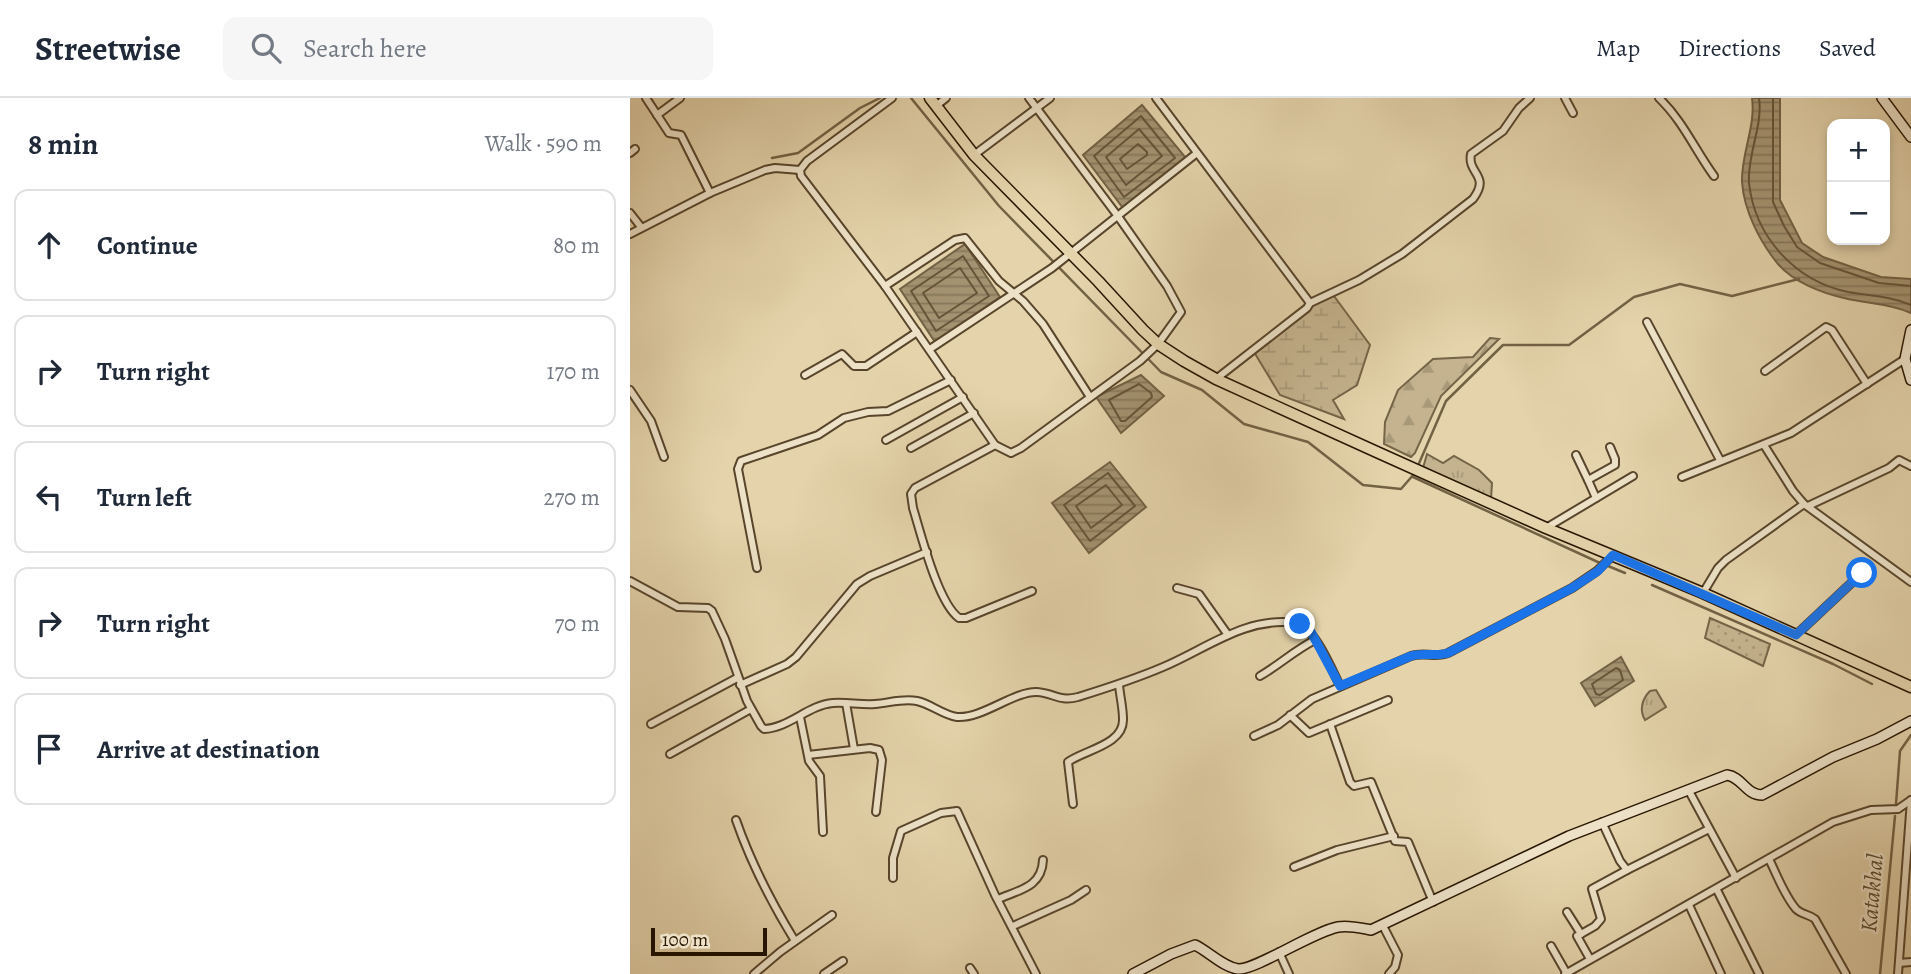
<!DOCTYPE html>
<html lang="en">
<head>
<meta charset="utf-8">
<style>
	body { margin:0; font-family:Alegreya,serif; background:#f6f6f7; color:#1f2937 }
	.controls { position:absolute; right:21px; top:21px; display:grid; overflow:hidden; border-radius:14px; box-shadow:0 4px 10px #0003 }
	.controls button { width:63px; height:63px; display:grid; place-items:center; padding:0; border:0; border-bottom:2px solid #e0e1e3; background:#fff; color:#1f2937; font:35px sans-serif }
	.scale { position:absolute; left:21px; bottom:18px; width:116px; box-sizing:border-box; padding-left:7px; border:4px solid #291600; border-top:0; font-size:19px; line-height:24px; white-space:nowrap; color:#291600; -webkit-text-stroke:5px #ede2c8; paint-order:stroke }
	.stop { position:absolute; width:21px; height:21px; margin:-16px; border:5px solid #1a73e8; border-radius:50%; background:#fff }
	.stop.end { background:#1a73e8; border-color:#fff; box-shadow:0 2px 7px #0008 }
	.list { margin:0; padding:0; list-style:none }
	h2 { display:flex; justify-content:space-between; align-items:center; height:91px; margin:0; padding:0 28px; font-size:30px }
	h2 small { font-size:23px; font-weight:400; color:#747a83 }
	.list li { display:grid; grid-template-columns:46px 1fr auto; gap:21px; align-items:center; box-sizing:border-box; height:112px; margin:0 14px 14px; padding:0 14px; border:2px solid #e0e1e3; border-radius:14px }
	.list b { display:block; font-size:26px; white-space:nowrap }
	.list em { font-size:23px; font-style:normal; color:#747a83 }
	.icon { flex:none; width:38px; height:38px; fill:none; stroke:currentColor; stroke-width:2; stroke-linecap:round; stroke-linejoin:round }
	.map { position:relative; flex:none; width:1281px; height:876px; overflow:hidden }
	header { display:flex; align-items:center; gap:42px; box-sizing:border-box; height:98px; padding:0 35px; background:#fff; border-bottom:2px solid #e0e1e3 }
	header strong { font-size:33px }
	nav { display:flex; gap:38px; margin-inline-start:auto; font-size:24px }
	.search { width:490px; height:63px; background:#f6f6f7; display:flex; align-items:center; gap:18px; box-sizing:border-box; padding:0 24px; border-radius:14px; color:#747a83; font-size:26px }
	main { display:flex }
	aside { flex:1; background:#fff }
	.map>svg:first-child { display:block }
</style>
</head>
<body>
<header>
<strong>Streetwise</strong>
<div class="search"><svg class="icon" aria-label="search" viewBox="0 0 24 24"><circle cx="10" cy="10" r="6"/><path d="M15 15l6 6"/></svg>Search here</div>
<nav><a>Map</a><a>Directions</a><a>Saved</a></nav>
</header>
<main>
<aside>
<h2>8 min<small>Walk · 590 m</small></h2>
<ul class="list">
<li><svg class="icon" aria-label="ahead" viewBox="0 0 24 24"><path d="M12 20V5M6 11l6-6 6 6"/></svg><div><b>Continue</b></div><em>80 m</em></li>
<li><svg class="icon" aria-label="right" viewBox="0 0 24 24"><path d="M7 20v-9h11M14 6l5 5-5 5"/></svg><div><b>Turn right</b></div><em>170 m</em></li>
<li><svg class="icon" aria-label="left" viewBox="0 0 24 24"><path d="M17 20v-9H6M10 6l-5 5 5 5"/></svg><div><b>Turn left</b></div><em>270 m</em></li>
<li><svg class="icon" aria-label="right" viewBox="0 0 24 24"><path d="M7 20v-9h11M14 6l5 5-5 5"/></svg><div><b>Turn right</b></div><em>70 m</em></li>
<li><svg class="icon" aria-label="arrive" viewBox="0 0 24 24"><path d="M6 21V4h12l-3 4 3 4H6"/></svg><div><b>Arrive at destination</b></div></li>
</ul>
</aside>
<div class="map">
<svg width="1281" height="876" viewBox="0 0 1281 876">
	<defs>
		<pattern id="grass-tufts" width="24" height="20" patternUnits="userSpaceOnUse" patternTransform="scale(1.75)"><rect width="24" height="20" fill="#c4b38e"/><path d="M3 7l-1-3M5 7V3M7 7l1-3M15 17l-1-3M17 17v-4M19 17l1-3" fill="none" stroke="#a89979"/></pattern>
		<pattern id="forest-firs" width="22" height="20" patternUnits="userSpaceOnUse" patternTransform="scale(1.75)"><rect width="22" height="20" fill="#c4b38e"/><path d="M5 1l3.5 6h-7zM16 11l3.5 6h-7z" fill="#a89979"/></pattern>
		<pattern id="wetland-marsh" width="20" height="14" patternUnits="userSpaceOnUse" patternTransform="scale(1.75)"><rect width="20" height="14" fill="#c4b38e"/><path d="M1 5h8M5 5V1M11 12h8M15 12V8" fill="none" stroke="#a89979"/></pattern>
		<pattern id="park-dots" width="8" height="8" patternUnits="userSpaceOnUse" patternTransform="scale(1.75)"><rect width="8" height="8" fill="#c4b38e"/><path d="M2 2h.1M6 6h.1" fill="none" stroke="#a89979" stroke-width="1.8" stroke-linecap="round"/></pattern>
		<pattern id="water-rules" width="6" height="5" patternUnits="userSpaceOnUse" patternTransform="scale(1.75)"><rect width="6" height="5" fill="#a49371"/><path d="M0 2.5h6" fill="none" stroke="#86775a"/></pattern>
	</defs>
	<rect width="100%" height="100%" fill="#e4d3ab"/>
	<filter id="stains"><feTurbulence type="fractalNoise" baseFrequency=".00286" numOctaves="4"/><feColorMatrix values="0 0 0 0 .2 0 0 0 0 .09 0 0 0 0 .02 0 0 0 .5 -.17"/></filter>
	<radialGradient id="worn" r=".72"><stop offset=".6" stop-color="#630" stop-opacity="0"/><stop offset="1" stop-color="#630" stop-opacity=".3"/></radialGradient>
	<g fill="url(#grass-tufts)" stroke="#766447" stroke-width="2">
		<polygon points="797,356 813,365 824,358 849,372 862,385 861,401 793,370"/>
		<path d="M1026 592 1036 609 1015 622C1009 612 1012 601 1020 593Z"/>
	</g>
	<polygon fill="url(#forest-firs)" stroke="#766447" stroke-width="2" points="860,240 869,241 811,298 785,355 781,359 754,346 755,324 768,292 803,261 843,259"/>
	<polygon fill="url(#wetland-marsh)" stroke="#766447" stroke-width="2" points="704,198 740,247 727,287 703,302 714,321 650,297 624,254 684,203"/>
	<polygon fill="url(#park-dots)" stroke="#766447" stroke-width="2" points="1080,520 1140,546 1133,568 1075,540"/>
	<g fill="url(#water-rules)" stroke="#736144" stroke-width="2">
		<path d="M1122 0H1150V102L1172 145 1193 159 1251 179 1281 181V215C1259 205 1237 206 1214 200 1192 195 1163 184 1148 166 1130 144 1114 113 1112 84 1111 55 1126 29 1122 0Z"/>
		<polygon points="512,7 556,60 493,110 453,57"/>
		<polygon points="335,146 370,199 305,244 270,191"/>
		<polygon points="511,277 534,298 491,335 466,299"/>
		<polygon points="480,364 516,409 459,455 422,405"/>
		<polygon points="991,559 1004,583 965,608 951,585"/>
	</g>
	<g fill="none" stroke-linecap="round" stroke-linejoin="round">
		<g stroke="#665438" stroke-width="2">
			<path d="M1129 0C1133 29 1117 56 1119 85 1125 139 1165 183 1218 194 1240 198 1260 198 1281 207"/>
			<polyline points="1143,0 1143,104 1154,128 1167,149 1190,165 1249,185 1281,188"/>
			<polygon points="511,18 545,60 494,99 464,58"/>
			<polygon points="509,31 532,58 496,87 476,59"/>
			<polygon points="508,46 517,54 517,57 497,71 490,61"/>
			<polygon points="333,158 359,198 306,233 281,193"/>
			<polygon points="330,170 347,195 309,220 293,195"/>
			<polygon points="509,286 521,295 522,299 495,323 491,323 479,302"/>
			<polygon points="478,375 505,408 460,443 434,407"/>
			<polygon points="476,387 492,407 461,430 446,408"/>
			<polygon points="986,570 990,572 993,582 970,597 966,596 962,586"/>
		</g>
		<g stroke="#736144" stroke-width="2.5">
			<polyline points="281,0 369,108 531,274 572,292 614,326 678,344 733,387 771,391 784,376"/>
			<polyline points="142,60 168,55 230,10 250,0"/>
			<polyline points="787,370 816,303 873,247 939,247 1004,199 1050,186 1102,198 1169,181"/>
			<polyline points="783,379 970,465"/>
			<polyline points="978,468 995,475"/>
			<polyline points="1022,487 1203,566 1242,586"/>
			<polyline points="1266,706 1270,653 1281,637"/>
			<polyline points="1250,876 1265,718"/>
		</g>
		<g stroke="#58452b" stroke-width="10">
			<g id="street">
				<polyline points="16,0 39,35 51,37 80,95"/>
				<polyline points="262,0 177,63 170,72 171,78 255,188 365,347 381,355 391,350 510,263 528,246 551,214 537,188 487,117 399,0"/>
				<polyline points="526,0 680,205"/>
				<polyline points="935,0 943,15"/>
				<path d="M1029 0C1053 23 1065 52 1084 78"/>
				<polyline points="306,8 316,0"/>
				<polyline points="27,17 50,0"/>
				<polyline points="0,55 5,51"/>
				<polyline points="344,57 420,0"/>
				<polyline points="0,115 11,129"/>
				<polyline points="0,136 80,95 135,72 145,70 170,72"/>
				<polyline points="255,188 325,142 335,140 369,183 393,203 413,226 460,299"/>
				<polyline points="1017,224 1090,362"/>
				<polyline points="300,251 422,170 567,55"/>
				<polyline points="1135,273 1196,229 1202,232 1237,286"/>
				<polyline points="175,277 212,256 224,268 236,268 287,234"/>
				<path d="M586 281 677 210 680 205 729 182 772 156 843 101C861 77 837 76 841 56L873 33 889 10 900 0"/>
				<polyline points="0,292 21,323 34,359"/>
				<polyline points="256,342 333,299"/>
				<path d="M365 347 285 390 281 396 283 410C291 436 308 505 329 520H336L402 493"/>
				<polyline points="1134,347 1163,393 1174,406 1281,484"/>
				<polyline points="281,350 344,315"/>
				<polyline points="946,357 958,382"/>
				<polyline points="1052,379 1161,335 1275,261"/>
				<polyline points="966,400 958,382 985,367 985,361 980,349"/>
				<polyline points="1178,408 1259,370 1269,362 1281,368"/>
				<polyline points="916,430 1003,378"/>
				<polyline points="127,470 108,371 111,363 188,337 214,320 238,314 258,313 321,282"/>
				<path d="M0 483 48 509 78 510 82 513 95 541 117 603 131 628 134 631C159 630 178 607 203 605 217 604 231 607 245 606 259 605 273 600 287 603 301 606 313 617 327 619 352 621 384 593 407 594 424 595 429 604 448 599 477 590 505 581 533 569 576 551 616 518 666 525 684 528 702 572 710 588"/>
				<polyline points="547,490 569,496 598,537"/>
				<polyline points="1073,495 1088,470 1096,462 1174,406"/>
				<polyline points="1166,537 1232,475"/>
				<path d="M630 578C649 567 665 552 685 542"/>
				<polyline points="110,587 157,566 166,559 227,486 240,478 297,454"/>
				<polyline points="216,605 224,651"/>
				<polyline points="660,617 679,635 758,602"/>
				<polyline points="170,619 179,663 190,678 193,734"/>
				<polyline points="21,626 107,580"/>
				<polyline points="700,626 720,684 724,688 741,684 765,743 778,744 803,804"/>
				<path d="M624 638 648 627 682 601 781 558C794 554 807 560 818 555L942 490 967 473 983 457"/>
				<polyline points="40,656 121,611"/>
				<polyline points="178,657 240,650 249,652 252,662 246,714"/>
				<polyline points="1059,693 1106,780"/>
				<path d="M443 706 438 664C454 652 494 647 493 621 493 610 490 598 489 587"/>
				<path d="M106 722C121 765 141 804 165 843"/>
				<polyline points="972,724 990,763 997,772 1079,731"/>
				<path d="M1139 761C1147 777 1154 797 1166 811 1172 817 1179 816 1185 821L1216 876"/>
				<polyline points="664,769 707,752 764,738"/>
				<polyline points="263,780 263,760 271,733 311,715 327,713 365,797 406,876"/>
				<polyline points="1087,792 1129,876"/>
				<path d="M368 801C389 792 412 789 413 762"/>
				<polyline points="1059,807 1091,876"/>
				<polyline points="937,814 951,836 947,838 960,861"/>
				<polyline points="752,826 768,857 765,869 759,876"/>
				<polyline points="383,828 441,802 456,792"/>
				<polyline points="951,836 965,828 971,821 962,791 997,772"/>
				<polyline points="921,848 937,876"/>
				<polyline points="649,854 659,876"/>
				<polyline points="1269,865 1281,864"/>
				<polyline points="340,870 344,876"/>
				<polyline points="124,876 150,854 202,817"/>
				<polyline points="194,876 213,863"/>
				<polyline points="935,876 1203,724 1241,712 1268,711 1281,702"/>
				<polyline points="1268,876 1281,702"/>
			</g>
		</g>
		<g stroke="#291600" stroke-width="12">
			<g id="secondary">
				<polyline points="1252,0 1281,39"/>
				<polyline points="1281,232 1275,261 1281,282"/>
				<path d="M503 876 541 856 565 847C578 853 593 869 608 871 626 872 682 834 708 829 719 827 730 830 741 832L939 738 1097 677C1112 679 1116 697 1132 697L1203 659 1247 641 1281 623"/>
			</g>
		</g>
		<g stroke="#291600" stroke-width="13">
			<polyline id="primary" points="300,0 344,57 468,183 513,232 528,246 554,263 586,281 749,355 916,430 1073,495 1281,589"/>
		</g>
		<use href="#street" stroke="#ede2c8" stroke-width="6"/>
		<use href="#secondary" stroke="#ede2c8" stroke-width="9"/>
		<use href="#primary" stroke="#e4d3ab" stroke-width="10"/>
	</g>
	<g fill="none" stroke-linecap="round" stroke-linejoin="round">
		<path stroke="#1a73e8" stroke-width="9" d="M670 526 681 534 710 588 781 558C793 554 806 559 818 555L942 490 968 473 983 457 1166 537 1232 475"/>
	</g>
	<g text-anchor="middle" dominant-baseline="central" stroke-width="5" stroke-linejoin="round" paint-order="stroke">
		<g font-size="23" font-style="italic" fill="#5a482d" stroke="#ede2c8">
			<text transform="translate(1242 795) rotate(-85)">Katakhal</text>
		</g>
	</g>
	<rect width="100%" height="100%" filter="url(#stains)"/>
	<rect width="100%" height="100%" fill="url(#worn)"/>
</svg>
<div class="controls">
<button>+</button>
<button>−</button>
</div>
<div class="scale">100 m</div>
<div class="stop" style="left:1232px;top:475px"></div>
<div class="stop end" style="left:670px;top:526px"></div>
</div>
</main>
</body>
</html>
